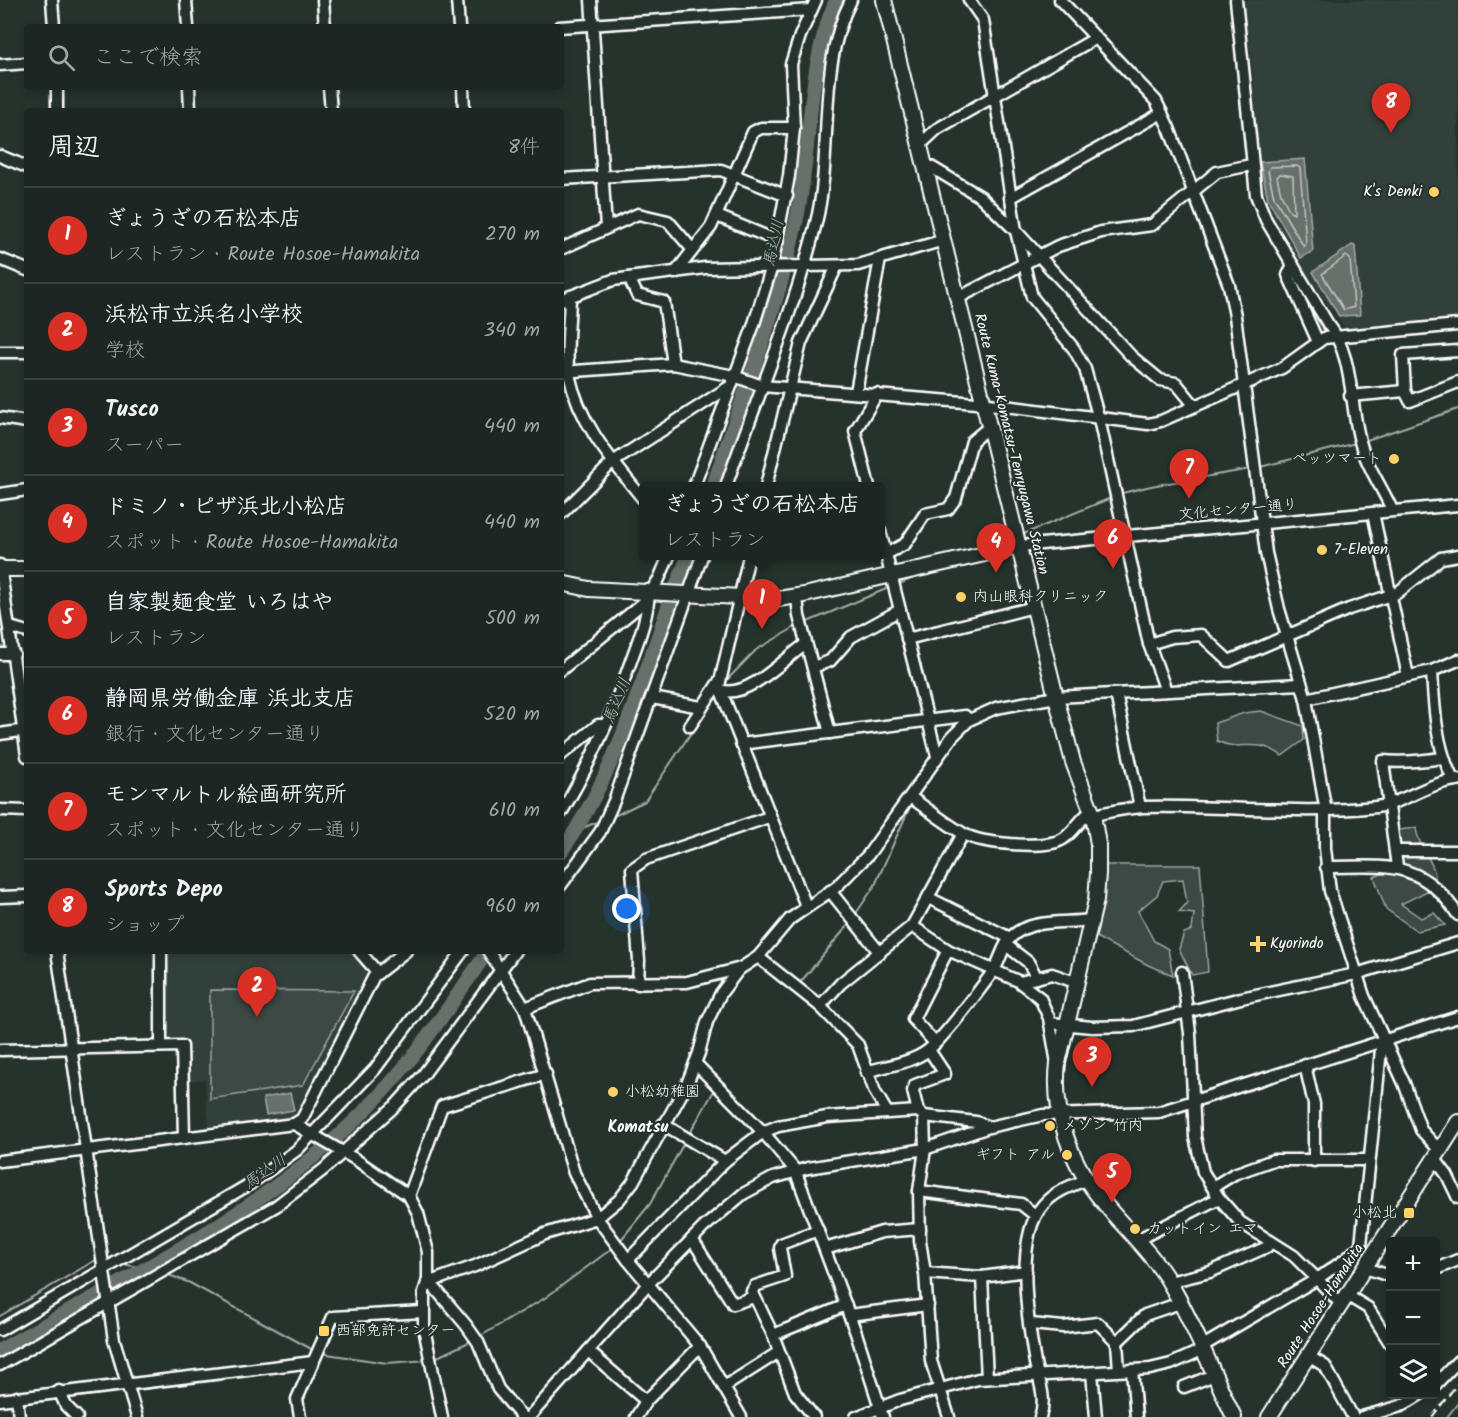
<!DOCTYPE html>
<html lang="ja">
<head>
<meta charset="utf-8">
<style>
	body { margin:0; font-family:Kalam,"Klee One",sans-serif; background:#252e2a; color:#f1f3f6 }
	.controls { position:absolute; right:18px; bottom:18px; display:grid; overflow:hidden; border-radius:6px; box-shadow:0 3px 9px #0003 }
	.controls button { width:54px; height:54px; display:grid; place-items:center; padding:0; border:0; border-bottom:2px solid #3a4340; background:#1c2622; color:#f1f3f6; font:30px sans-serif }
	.you { position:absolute; left:627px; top:909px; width:21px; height:21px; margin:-15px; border:4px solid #fff; border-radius:50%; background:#1a73e8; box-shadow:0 0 0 9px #1a73e833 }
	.badge { display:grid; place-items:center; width:39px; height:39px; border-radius:50%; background:#d93025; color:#fff; font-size:20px; font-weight:700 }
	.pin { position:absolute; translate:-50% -50px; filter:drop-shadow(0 2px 3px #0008) }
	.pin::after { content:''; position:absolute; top:32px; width:21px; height:18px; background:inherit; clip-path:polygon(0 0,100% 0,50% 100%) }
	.popup { position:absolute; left:639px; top:482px; width:246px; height:78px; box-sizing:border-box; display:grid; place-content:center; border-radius:6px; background:#1c2622; filter:drop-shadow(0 2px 4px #0005); font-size:20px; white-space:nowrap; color:#a0a5a5 }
	.popup b { font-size:22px; color:#f1f3f6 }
	.popup::after { content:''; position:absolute; left:50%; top:100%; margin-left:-12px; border:12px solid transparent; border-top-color:#1c2622 }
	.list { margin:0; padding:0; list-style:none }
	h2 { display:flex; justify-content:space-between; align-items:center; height:78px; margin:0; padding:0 24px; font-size:26px }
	h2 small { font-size:20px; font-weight:400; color:#a0a5a5 }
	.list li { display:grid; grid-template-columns:39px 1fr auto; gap:18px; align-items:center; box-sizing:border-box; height:96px; padding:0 24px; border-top:2px solid #3a4340 }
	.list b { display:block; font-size:22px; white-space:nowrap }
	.list p { margin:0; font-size:20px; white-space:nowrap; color:#a0a5a5 }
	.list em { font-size:20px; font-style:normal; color:#a0a5a5 }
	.icon { flex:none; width:33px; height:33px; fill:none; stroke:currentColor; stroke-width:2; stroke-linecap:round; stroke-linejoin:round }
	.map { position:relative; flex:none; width:1458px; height:1417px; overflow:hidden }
	.search { position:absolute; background:#1c2622; box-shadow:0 3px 9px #0003; left:24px; top:24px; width:540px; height:66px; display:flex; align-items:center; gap:15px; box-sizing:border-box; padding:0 21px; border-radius:6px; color:#a0a5a5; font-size:22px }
	.panel { position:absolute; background:#1c2622; box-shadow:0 3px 9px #0003; left:24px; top:108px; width:540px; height:846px; border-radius:6px }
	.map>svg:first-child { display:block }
</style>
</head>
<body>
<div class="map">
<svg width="1458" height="1417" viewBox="0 0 1458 1417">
	<rect width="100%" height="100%" fill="#26332d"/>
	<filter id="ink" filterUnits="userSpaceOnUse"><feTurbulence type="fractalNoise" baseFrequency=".0167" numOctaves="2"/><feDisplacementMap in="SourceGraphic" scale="12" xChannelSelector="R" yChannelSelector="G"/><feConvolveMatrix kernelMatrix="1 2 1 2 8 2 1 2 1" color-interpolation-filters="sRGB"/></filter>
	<g filter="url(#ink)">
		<g fill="#333f3a">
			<polygon points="1243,0 1458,0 1458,318 1345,328 1310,280 1268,207 1262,190 1259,175 1253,76"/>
			<polygon points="169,951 352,951 371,972 299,1115 291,1119 209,1130 205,1079 187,1081 187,1049 164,1047 165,952"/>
		</g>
		<g fill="#3e4944" stroke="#9ea4a2" stroke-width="1.5">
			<path d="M1261 711 1303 726 1304 740 1282 756C1257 736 1241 753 1217 741L1215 723 1244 713Z"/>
			<path d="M1416 828C1418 850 1440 866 1435 887L1401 904 1421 918 1434 913 1445 925 1417 931 1386 909 1374 877 1399 867 1394 835 1399 830Z"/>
			<polygon points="1102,865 1200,865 1208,972 1192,975 1179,949 1184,933 1192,930 1194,914 1179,912 1187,903 1183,879 1163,881 1157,895 1138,911 1154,941 1168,949 1173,975 1148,965 1094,936"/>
			<polygon points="210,990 354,991 303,1085 210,1099"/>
		</g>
		<g fill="#67706c" stroke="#a4a9a7" stroke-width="1.5">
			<polygon points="1305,159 1313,251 1301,258 1268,199 1260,162"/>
			<polygon points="1352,245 1355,246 1360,315 1339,316 1313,272"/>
			<polygon points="290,1093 294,1110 266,1115 263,1098"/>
		</g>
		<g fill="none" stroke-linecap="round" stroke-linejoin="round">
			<g stroke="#c2c6c4" stroke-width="1.5">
				<polygon points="1297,166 1300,168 1306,243 1304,247 1274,197 1268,171 1270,167"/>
				<polygon points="1280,174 1293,176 1294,214 1290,212 1281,194 1277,177"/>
				<polygon points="1346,256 1350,259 1354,307 1344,310 1322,274"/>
			</g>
			<g stroke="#a4a9a7" stroke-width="2">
				<polyline points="1364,441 1458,409"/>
				<polyline points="1260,467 1356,443"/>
				<polyline points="1118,494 1151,486 1251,469"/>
				<polyline points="1024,534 1113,497"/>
				<polyline points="897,585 911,579"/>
				<polyline points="805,623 891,587"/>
				<polyline points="724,683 756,650 797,626"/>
				<polyline points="614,816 645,801 693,730"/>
				<polyline points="576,831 599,821"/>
				<polyline points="855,915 875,885 912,802"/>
				<polyline points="798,985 850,923"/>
				<polyline points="688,1136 715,1089"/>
				<polyline points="620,1241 650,1204 685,1141"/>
				<polyline points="122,1264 155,1270"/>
				<polyline points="166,1274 190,1283 315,1351"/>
				<polyline points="0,1316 94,1261 99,1261"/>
				<polyline points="479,1337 545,1298 614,1247"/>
				<polyline points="320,1353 387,1363 428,1360"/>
				<polyline points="433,1359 471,1341"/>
				<polyline points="1447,1417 1458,1403"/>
			</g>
			<g stroke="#67706c" stroke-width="14">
				<path d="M713 486C742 397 778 310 797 218 812 146 806 68 836 0"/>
				<path d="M561 852C613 778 639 691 668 607 674 590 682 573 688 556"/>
				<path d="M0 1350C129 1275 272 1210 376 1099 419 1054 452 1002 488 951"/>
			</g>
			<g stroke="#fff" stroke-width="15">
				<g id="minor">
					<polyline points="52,0 54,27"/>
					<polyline points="186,0 188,27"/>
					<polyline points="323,0 325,27"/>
					<polyline points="457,0 459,27"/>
					<polyline points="591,0 606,228"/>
					<polyline points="969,0 983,20 1016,231 1032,297 1074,349 1085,369 1099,419 1149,644 1166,691"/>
					<polyline points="1060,0 1156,101 1169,128 1229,285 1235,316 1266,553 1279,609 1306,699 1325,806 1325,848 1330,891 1364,996 1404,1083 1421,1130 1440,1151"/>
					<path d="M1236 0 1256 195 1266 220 1328 324C1355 356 1349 409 1362 448 1369 470 1383 489 1392 510"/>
					<polyline points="559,27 811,10"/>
					<polyline points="0,65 27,63"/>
					<polyline points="189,87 190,111"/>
					<polyline points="329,87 331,111"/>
					<polyline points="463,87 464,111"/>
					<polyline points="57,111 57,87"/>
					<polyline points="921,144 937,129 1096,38"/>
					<polyline points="0,156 27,167"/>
					<polyline points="926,164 981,197 1016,231 1131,356 1160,380 1176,383 1195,406"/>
					<polyline points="561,179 721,170 787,196"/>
					<polyline points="1010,198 1162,113"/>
					<polyline points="717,216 778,241"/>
					<polyline points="561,249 638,214 668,221 692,249"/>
					<polyline points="0,259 27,270"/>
					<polyline points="1293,265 1288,275 1318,342"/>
					<polyline points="675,273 711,227 753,132 761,128 794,128"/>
					<polyline points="629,278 637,295 664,302 673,364"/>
					<path d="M570 296C570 318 565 355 569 374 579 424 613 462 644 500"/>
					<polyline points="958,298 1058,246 1101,232 1152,225 1217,172 1251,165"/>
					<polyline points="561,300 613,280 705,268 858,265 944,240"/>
					<polyline points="1458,351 1403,355 1405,391 1410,401 1458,382"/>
					<polyline points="0,352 27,352"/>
					<polyline points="561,372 673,364 734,376 762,386 989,404 1148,424 1161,421 1282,368 1324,338 1458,325"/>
					<polyline points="856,392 880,259"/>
					<polyline points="1350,396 1405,391"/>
					<polyline points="0,418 27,422"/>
					<polyline points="694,486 753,327 772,266 789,176 794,128 791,64 800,36 816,0"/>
					<path d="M726 486C756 400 794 312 816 223 834 151 816 68 851 0"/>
					<polyline points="766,486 801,343 836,268"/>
					<polyline points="869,486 855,431 877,394"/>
					<polyline points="0,494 27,490"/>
					<polyline points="1373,513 1408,676"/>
					<polyline points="561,514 613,462 729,387"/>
					<polyline points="880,531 937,756"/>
					<polyline points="1020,546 1458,505"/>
					<polyline points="886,554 905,544 925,514 948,509 956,498 972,441 990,426"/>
					<polyline points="749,556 719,686 806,906"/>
					<polyline points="0,565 27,756"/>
					<polyline points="797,597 799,616 830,733"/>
					<polyline points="10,627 27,632"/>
					<polyline points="907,639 1034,607"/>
					<polyline points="1149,644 1172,637 1201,635 1229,661 1349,609 1397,593 1441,558 1458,555"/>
					<polyline points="0,654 14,654"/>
					<polyline points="813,667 830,661 851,637 900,610"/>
					<polyline points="561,670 643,603 659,579 669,556"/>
					<path d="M1432 671C1434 709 1436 745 1453 780"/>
					<path d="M723 691C750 697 786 657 806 644"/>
					<polyline points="1116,694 1140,807"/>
					<polyline points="652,698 701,707"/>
					<polyline points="1306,699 1432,671 1458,660"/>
					<polyline points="690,726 720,680"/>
					<polyline points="0,734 27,730"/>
					<polyline points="741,744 965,716 969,720"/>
					<polyline points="561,755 598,725 605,725"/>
					<path d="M910 797C928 809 946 824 964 834 981 844 1044 849 1061 840 1071 836 1080 819 1091 811"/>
					<polyline points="0,810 27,811"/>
					<path d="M561 813C591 764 613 712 632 658 640 636 648 615 649 592"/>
					<path d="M1093 815C1109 812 1126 808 1143 807 1220 805 1299 815 1376 807 1403 804 1428 782 1458 780"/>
					<polyline points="1395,851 1458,851"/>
					<path d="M1326 867C1385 867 1421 858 1458 915"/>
					<path d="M1397 867 1383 761C1403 763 1422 761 1442 758"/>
					<polyline points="561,885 600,832 614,801 702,556"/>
					<polyline points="830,891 880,953"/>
					<polyline points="0,897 27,896"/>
					<polyline points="929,898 1010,938"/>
					<polyline points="912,926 948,950 1018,981 1040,998 1049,1018 1057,1063"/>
					<polyline points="1006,945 1028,962 1037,978"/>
					<polyline points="57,951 114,1340 137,1417"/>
					<polyline points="161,951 161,1046"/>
					<polyline points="359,951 378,973"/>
					<polyline points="488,951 525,1008 574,1173 597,1218 628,1260 700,1346 741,1417"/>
					<polyline points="758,957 820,1006 858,1045 875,1092 887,1112"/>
					<polyline points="1182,972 1190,1033 1195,1137 1203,1172 1219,1198 1240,1222 1294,1256 1317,1279 1346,1259 1361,1245 1382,1040"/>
					<polyline points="1020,982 1052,974 1075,982"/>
					<polyline points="638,984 639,961 632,869 646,859 769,817"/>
					<polyline points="820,1006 841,983 912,926 963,834"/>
					<polyline points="525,1008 590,983 687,982 741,968 758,957 790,919 835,888 868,855 952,737 969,720 996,708 1056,697 1301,684"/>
					<polyline points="1050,1023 1092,1027 1133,1026 1241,998 1356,974 1458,943"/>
					<polyline points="935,1043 913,1019 948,950"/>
					<polyline points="0,1050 182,1046 184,1138"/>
					<polyline points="695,1063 763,1132 795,1170 856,1333 883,1417"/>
					<polyline points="1305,1065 1314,1104 1314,1161"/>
					<path d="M866 1072C885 1066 911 1063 927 1051 944 1038 978 992 992 973 1000 963 1002 946 1011 937 1031 918 1065 924 1090 920"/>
					<polyline points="918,1111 913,1091 915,1085 945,1074 929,1050"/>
					<polyline points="924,1116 976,1122 989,1127"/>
					<polyline points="294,1124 355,1159 409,1196 418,1213 428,1252 428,1280 424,1292 424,1328 442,1417"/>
					<polyline points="663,1124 725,1161"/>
					<polyline points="1435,1159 1447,1175 1458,1198"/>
					<polyline points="0,1161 294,1124 302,1119 374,976 406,951"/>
					<polyline points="1213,1187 1234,1174 1273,1160 1369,1160"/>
					<polyline points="919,1191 1021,1204 1035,1215"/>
					<polyline points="409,1196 442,1106 546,1074"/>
					<polyline points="692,1239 733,1304 754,1297"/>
					<polyline points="1137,1240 1219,1198"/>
					<polyline points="825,1249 882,1232 920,1229"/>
					<polyline points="628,1260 725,1161 763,1132 778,1126 827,1117 918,1111 924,1116 925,1149 919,1191 920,1241 925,1273 931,1361 949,1417"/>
					<polyline points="1365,1268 1390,1276"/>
					<polyline points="1436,1269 1458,1260"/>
					<polyline points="925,1273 982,1277 1026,1271"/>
					<polyline points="982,1277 987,1378"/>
					<polyline points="428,1280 466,1325 478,1342 498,1389 522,1417"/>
					<polyline points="430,1282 475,1266 545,1234 597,1218 619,1200 633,1182 687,1084 699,1053 707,1022 721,993 740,968"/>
					<polyline points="1169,1282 1210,1272 1267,1247 1271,1242"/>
					<polyline points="1348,1296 1368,1308 1390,1343"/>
					<polyline points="849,1315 928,1305"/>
					<polyline points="1031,1324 1063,1327 1098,1323 1117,1342 1119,1370"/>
					<polyline points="0,1330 250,1184 297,1150 375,1069 463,951"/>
					<polyline points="773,1335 846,1305"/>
					<polyline points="1117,1342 1145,1315 1180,1303"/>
					<polyline points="1201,1347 1317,1279 1342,1305"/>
					<polyline points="588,1351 646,1401"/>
					<polyline points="1308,1356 1325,1366 1353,1417"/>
					<polyline points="0,1365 276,1206 323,1170 395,1106 423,1075 515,951"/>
					<polyline points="1132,1370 1136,1417"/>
					<polyline points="1092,1373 1096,1417"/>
					<polyline points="1436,1384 1458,1361"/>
					<polyline points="724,1387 779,1352"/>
					<polyline points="1184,1387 1214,1375"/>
					<polyline points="59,1391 66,1406 77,1417"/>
					<polyline points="17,1397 19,1417"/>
					<polyline points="0,1400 313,1362"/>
					<polyline points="300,1417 297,1399 333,1317 423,1312"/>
					<polyline points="529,1417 649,1283 704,1227 743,1194 773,1178 808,1168 925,1149 989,1127 1043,1115 1159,1112 1458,1017"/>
					<polyline points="636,1417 646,1401 700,1346"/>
					<polyline points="814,1417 795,1393 773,1335 752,1291 755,1286 785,1276 780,1248 781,1244 818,1230"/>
					<polyline points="856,1417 900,1400 978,1379 1150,1369 1171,1364 1202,1350"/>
					<path d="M1040 1417C1047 1398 1039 1381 1035 1363 1028 1323 1014 1237 1043 1205 1054 1192 1070 1186 1086 1180"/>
					<polyline points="1362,1417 1401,1406 1421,1394"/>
				</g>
			</g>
			<g stroke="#fff" stroke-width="18">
				<g id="major">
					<path d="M884 0 1056 697 1073 762 1093 815 1098 844V873L1096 900 1058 1063C1052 1113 1071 1165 1104 1203 1125 1229 1151 1252 1168 1280 1194 1323 1212 1372 1234 1417"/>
					<polyline points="0,569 27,569"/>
					<polyline points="561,583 589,589 778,599 804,595 1020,546"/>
					<polyline points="1269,1417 1458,1122"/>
				</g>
			</g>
			<use href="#minor" stroke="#26332d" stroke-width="10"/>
			<use href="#major" stroke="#26332d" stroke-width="14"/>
			<polyline stroke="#fff" stroke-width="2" stroke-dasharray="9 4.5" stroke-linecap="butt" points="1432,1417 1458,1383"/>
		</g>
	</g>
	<g fill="#ffd166" stroke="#26332d" stroke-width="2">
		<circle cx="1434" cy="192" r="6"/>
		<circle cx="1394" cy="459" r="6"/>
		<circle cx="1322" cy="550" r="6"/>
		<circle cx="961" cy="597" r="6"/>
		<path d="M1255 935h6v6h6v6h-6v6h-6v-6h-6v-6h6z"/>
		<circle cx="613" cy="1092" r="6"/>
		<circle cx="1050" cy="1126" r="6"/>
		<circle cx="1067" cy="1155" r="6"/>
		<rect x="1403" y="1207" width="12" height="12" rx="3"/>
		<circle cx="1135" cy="1229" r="6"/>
		<rect x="318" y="1325" width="12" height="12" rx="3"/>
	</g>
	<g text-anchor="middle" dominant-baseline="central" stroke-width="4.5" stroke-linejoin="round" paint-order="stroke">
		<g font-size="15" fill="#fff" stroke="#26332d" text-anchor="start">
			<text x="1422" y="192" text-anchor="end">K's Denki</text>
			<text x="1382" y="459" text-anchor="end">ペッツマート</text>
			<text x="1334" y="550">7-Eleven</text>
			<text x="973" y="597">内山眼科クリニック</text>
			<text x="1270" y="944">Kyorindo</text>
			<text x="625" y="1092">小松幼稚園</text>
			<text x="1062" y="1126">メゾン 竹内</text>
			<text x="1055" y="1155" text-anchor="end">ギフト アル</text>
			<text x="1397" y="1213" text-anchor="end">小松北</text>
			<text x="1147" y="1229">カットイン エマ</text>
			<text x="336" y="1331">西部免許センター</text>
		</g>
		<g font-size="15" fill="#fff" stroke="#26332d">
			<text transform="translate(1011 444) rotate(76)">Route Kuma-Komatsu-Tenryugawa Station</text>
			<text transform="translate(1238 510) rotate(-5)">文化センター通り</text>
			<text transform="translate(1321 1306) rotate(-57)">Route Hosoe-Hamakita</text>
		</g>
		<g font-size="16" font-style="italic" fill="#b3b8b6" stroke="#26332d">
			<text transform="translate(774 243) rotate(-78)">馬込川</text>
			<text transform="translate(617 701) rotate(-68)">馬込川</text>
			<text transform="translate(265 1172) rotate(-35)">馬込川</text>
		</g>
		<g font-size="16" font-weight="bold" fill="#fff" stroke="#26332d">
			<text x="638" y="1127">Komatsu</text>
		</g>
	</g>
</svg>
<div class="controls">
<button>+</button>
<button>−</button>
<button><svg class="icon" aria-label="layers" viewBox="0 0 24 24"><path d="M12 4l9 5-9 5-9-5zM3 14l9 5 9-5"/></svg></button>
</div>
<div class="you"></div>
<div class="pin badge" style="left:762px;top:629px">1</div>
<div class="popup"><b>ぎょうざの石松本店</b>レストラン</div>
<div class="pin badge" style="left:257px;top:1017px">2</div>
<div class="pin badge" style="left:1092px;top:1087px">3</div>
<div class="pin badge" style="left:996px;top:573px">4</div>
<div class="pin badge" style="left:1112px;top:1203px">5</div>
<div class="pin badge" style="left:1113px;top:569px">6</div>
<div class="pin badge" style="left:1189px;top:499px">7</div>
<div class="pin badge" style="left:1391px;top:133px">8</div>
<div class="search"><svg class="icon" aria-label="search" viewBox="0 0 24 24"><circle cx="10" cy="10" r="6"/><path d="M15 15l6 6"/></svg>ここで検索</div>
<section class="panel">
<h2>周辺<small>8件</small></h2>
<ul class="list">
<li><span class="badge">1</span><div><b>ぎょうざの石松本店</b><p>レストラン · Route Hosoe-Hamakita</p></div><em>270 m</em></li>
<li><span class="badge">2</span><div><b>浜松市立浜名小学校</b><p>学校</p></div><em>340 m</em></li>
<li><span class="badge">3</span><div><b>Tusco</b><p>スーパー</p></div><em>440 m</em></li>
<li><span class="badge">4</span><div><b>ドミノ・ピザ浜北小松店</b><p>スポット · Route Hosoe-Hamakita</p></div><em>440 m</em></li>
<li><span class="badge">5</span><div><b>自家製麺食堂 いろはや</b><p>レストラン</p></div><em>500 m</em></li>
<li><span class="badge">6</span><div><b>静岡県労働金庫 浜北支店</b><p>銀行 · 文化センター通り</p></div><em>520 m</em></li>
<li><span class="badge">7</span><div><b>モンマルトル絵画研究所</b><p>スポット · 文化センター通り</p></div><em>610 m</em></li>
<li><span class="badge">8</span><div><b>Sports Depo</b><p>ショップ</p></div><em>960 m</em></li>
</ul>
</section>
</div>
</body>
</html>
